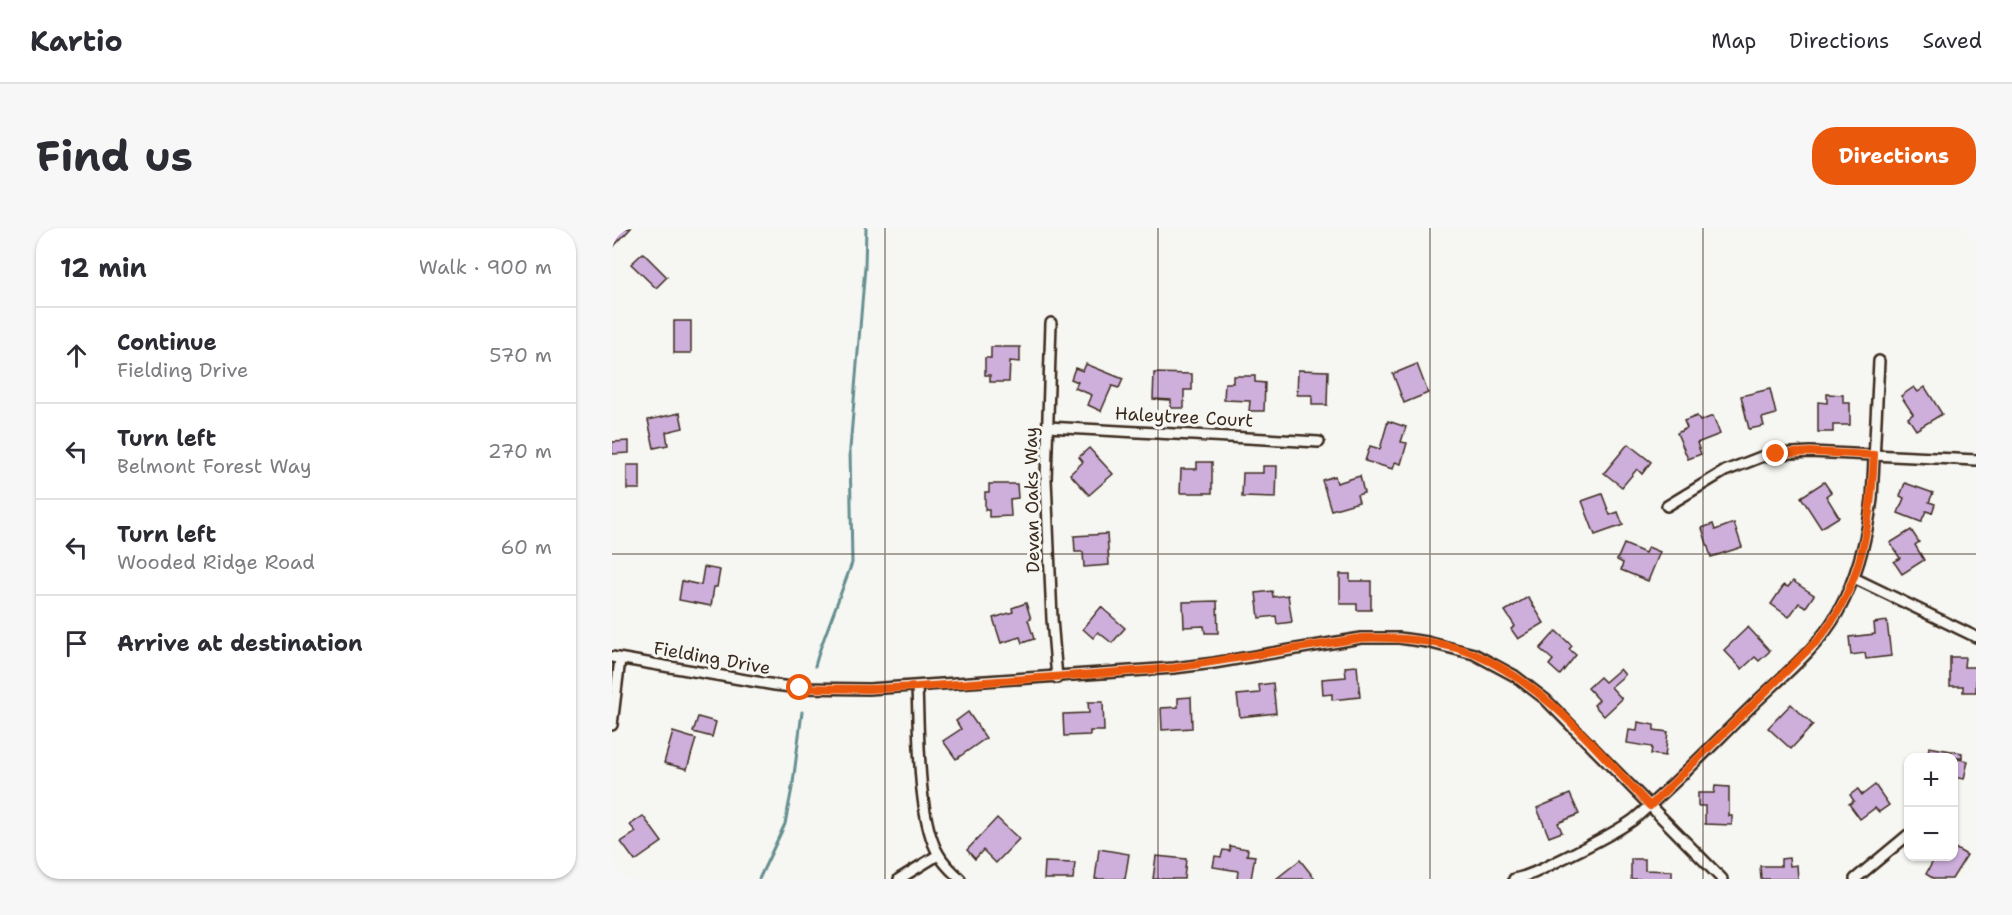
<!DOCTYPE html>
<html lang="en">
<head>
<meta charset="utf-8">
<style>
	body { margin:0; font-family:"Shantell Sans",sans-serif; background:#f7f7f7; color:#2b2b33 }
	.controls { position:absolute; right:18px; bottom:18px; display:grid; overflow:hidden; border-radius:12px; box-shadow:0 2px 4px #0004 }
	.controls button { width:54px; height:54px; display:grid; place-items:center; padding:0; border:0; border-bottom:2px solid #e1e1e2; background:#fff; color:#2b2b33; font:30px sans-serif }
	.stop { position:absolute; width:18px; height:18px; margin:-14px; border:4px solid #ea580c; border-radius:50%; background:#fff }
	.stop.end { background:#ea580c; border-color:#fff; box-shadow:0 2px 6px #0008 }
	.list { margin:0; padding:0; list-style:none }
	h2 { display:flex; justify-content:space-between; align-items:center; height:78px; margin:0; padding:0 24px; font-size:26px }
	h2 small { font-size:20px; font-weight:400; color:#7c7c81 }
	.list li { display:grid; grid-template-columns:39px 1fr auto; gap:18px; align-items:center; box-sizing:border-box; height:96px; padding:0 24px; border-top:2px solid #e1e1e2 }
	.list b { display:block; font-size:22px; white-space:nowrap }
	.list p { margin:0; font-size:20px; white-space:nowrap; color:#7c7c81 }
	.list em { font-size:20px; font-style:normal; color:#7c7c81 }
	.icon { flex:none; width:33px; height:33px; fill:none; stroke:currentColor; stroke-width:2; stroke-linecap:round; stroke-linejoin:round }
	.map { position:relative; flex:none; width:1364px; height:651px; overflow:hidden; border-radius:24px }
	header { display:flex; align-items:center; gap:36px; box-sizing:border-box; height:84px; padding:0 30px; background:#fff; border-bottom:2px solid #e1e1e2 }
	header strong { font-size:28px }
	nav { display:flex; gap:33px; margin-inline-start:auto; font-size:21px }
	.intro { display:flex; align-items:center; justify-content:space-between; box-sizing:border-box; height:144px; padding:0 36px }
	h1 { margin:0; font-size:42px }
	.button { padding:15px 27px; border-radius:24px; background:#ea580c; color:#fff; font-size:21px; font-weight:700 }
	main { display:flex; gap:36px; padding:0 36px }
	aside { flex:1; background:#fff; border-radius:24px; box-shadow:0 2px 4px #0004 }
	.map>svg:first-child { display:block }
</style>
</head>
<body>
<header>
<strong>Kartio</strong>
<nav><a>Map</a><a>Directions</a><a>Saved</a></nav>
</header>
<div class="intro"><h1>Find us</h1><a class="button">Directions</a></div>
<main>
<aside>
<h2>12 min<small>Walk · 900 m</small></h2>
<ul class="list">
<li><svg class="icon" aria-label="ahead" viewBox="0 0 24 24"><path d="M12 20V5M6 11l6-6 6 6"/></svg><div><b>Continue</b><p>Fielding Drive</p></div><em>570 m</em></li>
<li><svg class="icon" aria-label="left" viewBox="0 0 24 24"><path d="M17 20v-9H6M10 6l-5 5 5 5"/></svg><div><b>Turn left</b><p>Belmont Forest Way</p></div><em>270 m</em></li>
<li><svg class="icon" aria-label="left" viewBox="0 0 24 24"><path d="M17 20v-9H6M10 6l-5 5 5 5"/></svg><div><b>Turn left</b><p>Wooded Ridge Road</p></div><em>60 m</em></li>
<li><svg class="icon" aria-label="arrive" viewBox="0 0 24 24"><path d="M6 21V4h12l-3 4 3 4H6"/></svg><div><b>Arrive at destination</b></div></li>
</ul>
</aside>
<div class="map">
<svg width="1364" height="651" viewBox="0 0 1364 651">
	<rect width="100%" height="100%" fill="#f6f6f2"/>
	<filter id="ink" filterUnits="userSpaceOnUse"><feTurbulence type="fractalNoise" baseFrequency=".0167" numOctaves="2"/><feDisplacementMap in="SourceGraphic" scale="12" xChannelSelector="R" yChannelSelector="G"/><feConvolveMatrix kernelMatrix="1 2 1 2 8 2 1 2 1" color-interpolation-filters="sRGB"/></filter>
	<g filter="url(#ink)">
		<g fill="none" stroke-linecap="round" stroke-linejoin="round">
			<g stroke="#658f90" stroke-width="3">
				<polyline points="203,438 208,421 240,335 238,221 253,39 254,0"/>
				<polyline points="147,651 173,596 181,555 190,484"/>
			</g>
		</g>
		<g fill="#ceafdc" stroke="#3b2a1e" stroke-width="1.5">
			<polygon points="0,0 19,0 0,20"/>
			<polygon points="31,25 55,49 44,60 19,36"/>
			<rect x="62" y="93" width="17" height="32"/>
			<polygon points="379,119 408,119 408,134 398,133 397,154 378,154 378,147 373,147 373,130 379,130"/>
			<polygon points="474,136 511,151 507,160 500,158 489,183 476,177 480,167 463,160 466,154 459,151 463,140 471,143"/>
			<polygon points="805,136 816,165 792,175 781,146"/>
			<polygon points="686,142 716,143 715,177 700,177 700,167 685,167"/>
			<polygon points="542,145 580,146 580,162 572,162 572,180 559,180 559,172 541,171"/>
			<polygon points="621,148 643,148 643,154 653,155 652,183 637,183 638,173 612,172 613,155 621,155"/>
			<polygon points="1302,159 1306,164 1313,159 1330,186 1304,202 1296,190 1301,186 1289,168"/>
			<polygon points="1158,161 1164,186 1150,190 1152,198 1137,201 1129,168"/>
			<polygon points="1215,166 1231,167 1231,175 1238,175 1238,197 1221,197 1221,204 1206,204 1206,174 1215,175"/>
			<polygon points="68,185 71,200 54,204 56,217 42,220 36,192"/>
			<polygon points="1085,188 1088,193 1101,188 1108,206 1085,215 1089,226 1076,231 1065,205 1075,200 1072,193"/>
			<polygon points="776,193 794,199 789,214 795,215 789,236 783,234 781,241 753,233 758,218 768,221"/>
			<polygon points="17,213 17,225 0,226 0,214"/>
			<polygon points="1016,216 1039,234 1030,246 1025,241 1010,259 992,245"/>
			<polygon points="477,220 501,246 477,267 458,246 471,234 467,229"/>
			<polygon points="585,234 600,234 600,265 568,265 569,241 585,241"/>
			<rect x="15" y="237" width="13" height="24"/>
			<polygon points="651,238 665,238 664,270 630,269 631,245 651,245"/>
			<polygon points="723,248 725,255 748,248 752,265 745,267 747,274 719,282 710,252"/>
			<polygon points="1212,254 1219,264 1214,268 1227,289 1209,300 1189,269"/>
			<polygon points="1293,255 1321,265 1317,274 1323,276 1320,285 1314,283 1309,294 1286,285 1292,270 1288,268"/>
			<polygon points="377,256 405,256 406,270 398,271 399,288 377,289 377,282 373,282 373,264 377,264"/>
			<polygon points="990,266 998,287 1006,284 1011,297 983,307 970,273"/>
			<polygon points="1122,295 1130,319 1099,329 1090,300 1101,296 1103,302"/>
			<polygon points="1299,302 1307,314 1303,317 1312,332 1290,346 1282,334 1288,330 1278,315"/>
			<polygon points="495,306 497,337 472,339 471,324 463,324 462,308"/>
			<polygon points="1012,316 1033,325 1036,319 1048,324 1036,353 1009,342 1011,335 1005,332"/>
			<polygon points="92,339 108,342 105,359 102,359 99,378 67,372 70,353 89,357"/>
			<polygon points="728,346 738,346 738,353 759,353 759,382 745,382 745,376 728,376"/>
			<polygon points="1181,353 1202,367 1194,379 1187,375 1177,389 1159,376 1172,357 1176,359"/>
			<polygon points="660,363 661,369 676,367 680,394 665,396 664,388 647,390 644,365"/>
			<polygon points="916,369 932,395 906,411 899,401 903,398 893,383"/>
			<polygon points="605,373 606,405 593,405 592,398 572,399 571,374"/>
			<polygon points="414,375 419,391 416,392 422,411 410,415 408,409 389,415 381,390 401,384 400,380"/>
			<polygon points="489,379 513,400 500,415 486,404 481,410 471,401"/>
			<polygon points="1275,393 1279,428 1254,431 1253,425 1239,427 1237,409 1263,406 1262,395"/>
			<polygon points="1136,399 1158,423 1147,433 1143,429 1130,441 1112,422"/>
			<polygon points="944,403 960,418 957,421 964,427 948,447 937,437 941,432 928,421"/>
			<polygon points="1338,429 1353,429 1352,439 1364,439 1364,464 1351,464 1351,458 1338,458"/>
			<polygon points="745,438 748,469 720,472 720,466 711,467 710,451 734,449 733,439"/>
			<polygon points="1008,441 1013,447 999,459 1010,471 992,488 982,477 987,472 976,460 988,449 993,454"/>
			<polygon points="661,455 664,485 628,489 625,467 648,465 647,457"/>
			<polygon points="579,469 580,500 550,502 549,480 566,479 566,470"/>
			<polygon points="476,474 491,474 492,503 478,503 478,507 452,508 451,486 477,485"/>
			<polygon points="1179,476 1201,497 1179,521 1156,500"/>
			<polygon points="356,484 374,510 344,531 331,513 349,501 344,493"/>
			<polygon points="86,489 104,494 100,509 81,504"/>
			<polygon points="1026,494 1042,497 1042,502 1056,504 1053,528 1039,526 1040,519 1015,515 1017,502 1025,503"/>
			<polygon points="61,504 84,511 75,541 52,535"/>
			<polygon points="1317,519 1350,525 1350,530 1315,530"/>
			<polygon points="1341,530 1356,533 1352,551 1341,549"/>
			<polygon points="1263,557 1277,577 1267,584 1263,580 1248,591 1237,576 1242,573 1238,567 1246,561 1250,567"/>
			<polygon points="1103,558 1117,559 1117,588 1120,588 1120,597 1093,596 1093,578 1086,578 1086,565 1102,565"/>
			<polygon points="958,566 967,586 946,595 950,604 937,609 925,580"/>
			<polygon points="31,588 50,614 23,633 9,614 24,604 18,597"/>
			<polygon points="385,590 407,611 384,635 371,622 363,631 355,622"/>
			<polygon points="618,618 636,621 635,627 643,628 639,651 625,651 626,643 601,639 603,628 609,629 611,622 618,623"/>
			<polygon points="1341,619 1355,627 1340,651 1322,651 1314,646 1324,628 1341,628"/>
			<polygon points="487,621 517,626 513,651 483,651"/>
			<polygon points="544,628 574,631 572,651 541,651"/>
			<polygon points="1177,630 1178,638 1185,637 1186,651 1149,651 1148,638 1169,638 1169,631"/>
			<polygon points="1019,631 1033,631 1033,642 1060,643 1060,651 1019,651"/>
			<polygon points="688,632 703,651 664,651"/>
			<polygon points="433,634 463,635 461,651 432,651"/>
		</g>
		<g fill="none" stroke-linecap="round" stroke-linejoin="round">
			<g stroke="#3b2a1e" stroke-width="14">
				<g id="minor">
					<polyline points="439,95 434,251 440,391 445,450"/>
					<polyline points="435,199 707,214"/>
					<polyline points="1055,278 1113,243 1149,229 1164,226 1198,224 1364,232"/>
					<polyline points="1242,350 1364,409"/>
					<polyline points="0,429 163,457 187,460 257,461 562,440 602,435 749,410 787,410 815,414 862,426 903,448 933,471 1110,651"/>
					<path d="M305 459C307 502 305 592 327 627 332 636 341 644 348 651"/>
					<polyline points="0,497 8,431"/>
					<polyline points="287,651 326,627"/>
					<path d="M902 651C919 648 934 639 950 631 974 619 998 608 1021 592 1064 556 1103 514 1143 475 1172 447 1207 419 1226 384 1245 349 1255 310 1260 271L1267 133"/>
					<polyline points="1243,651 1296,607"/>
				</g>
			</g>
			<use href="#minor" stroke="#f6f6f2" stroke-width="9"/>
		</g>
	</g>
	<g fill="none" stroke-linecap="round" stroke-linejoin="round" filter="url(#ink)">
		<path stroke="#ea580c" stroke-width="8" d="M188 460 257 461 305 459 562 440 749 410C787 409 826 412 862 426 934 456 985 523 1038 578L1206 412C1250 360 1259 293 1262 227L1198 224 1164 226"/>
	</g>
	<path fill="none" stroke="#3b2a1e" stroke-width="1.5" stroke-opacity="0.55" d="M273 0V651M546 0V651M818 0V651M1091 0V651M0 326H1364"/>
	<g text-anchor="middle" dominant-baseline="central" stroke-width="6" stroke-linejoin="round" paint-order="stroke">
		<g font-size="18" fill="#3b2a1e" stroke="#f6f6f2">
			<text transform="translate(572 189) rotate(3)">Haleytree Court</text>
			<text transform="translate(420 272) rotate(-91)">Devan Oaks Way</text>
			<text transform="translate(100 430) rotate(10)">Fielding Drive</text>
		</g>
	</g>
</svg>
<div class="controls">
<button>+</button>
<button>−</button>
</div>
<div class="stop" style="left:188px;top:460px"></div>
<div class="stop end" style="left:1164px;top:226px"></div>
</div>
</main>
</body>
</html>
